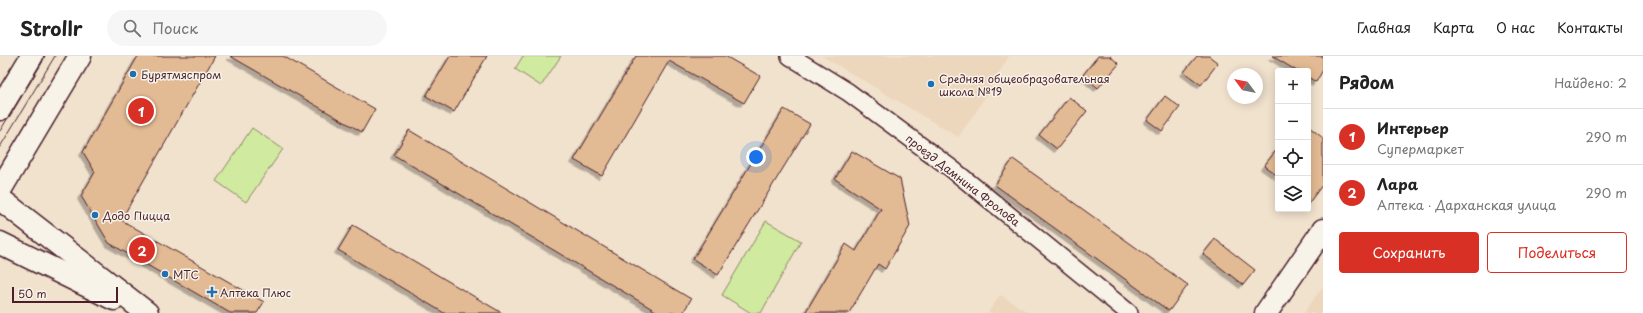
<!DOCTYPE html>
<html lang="ru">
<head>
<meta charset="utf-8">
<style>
	body { margin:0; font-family:"Playpen Sans",sans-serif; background:#f6f6f6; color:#222 }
	.controls { position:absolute; right:12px; top:12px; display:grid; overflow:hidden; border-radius:4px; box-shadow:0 2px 10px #0003 }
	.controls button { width:36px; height:36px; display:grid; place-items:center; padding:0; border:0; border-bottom:1px solid #e0e0e0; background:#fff; color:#222; font:20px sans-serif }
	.compass { position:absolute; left:1227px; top:12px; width:36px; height:36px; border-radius:50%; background:#fff; box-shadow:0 2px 10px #0003; rotate:302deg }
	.scale { position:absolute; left:12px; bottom:10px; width:106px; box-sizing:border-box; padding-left:4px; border:2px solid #4a1f2b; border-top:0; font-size:11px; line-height:14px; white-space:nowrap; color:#4a1f2b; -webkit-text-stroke:3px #f7f3e8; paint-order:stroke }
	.you { position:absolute; left:756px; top:101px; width:14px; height:14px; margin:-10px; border:3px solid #fff; border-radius:50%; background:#1a73e8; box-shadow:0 0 0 6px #1a73e833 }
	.badge { display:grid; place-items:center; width:26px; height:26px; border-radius:50%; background:#d93025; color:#fff; font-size:13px; font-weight:700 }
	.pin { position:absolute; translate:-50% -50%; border:2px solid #fff; box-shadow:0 1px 4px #0006 }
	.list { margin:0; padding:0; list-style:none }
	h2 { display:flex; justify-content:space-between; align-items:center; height:52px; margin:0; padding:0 16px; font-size:17px }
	h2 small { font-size:13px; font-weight:400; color:#767676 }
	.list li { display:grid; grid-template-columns:26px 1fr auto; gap:12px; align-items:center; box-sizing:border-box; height:56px; padding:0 16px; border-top:1px solid #e0e0e0 }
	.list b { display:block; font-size:15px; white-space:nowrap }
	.list p { margin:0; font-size:13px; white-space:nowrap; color:#767676 }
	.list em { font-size:13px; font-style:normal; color:#767676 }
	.actions { display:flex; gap:8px; padding:12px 16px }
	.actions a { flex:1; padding:9px 0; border:1px solid #d93025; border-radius:4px; text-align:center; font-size:14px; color:#d93025 }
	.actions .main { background:#d93025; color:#fff }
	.icon { flex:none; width:22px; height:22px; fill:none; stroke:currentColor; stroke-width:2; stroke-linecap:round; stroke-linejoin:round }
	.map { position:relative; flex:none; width:1323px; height:257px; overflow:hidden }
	header { display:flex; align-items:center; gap:24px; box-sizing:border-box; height:56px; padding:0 20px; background:#fff; border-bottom:1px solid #e0e0e0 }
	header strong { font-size:19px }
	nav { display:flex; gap:22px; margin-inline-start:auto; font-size:14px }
	.search { width:280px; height:36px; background:#f6f6f6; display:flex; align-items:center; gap:10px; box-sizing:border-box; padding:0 14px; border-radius:22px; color:#767676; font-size:15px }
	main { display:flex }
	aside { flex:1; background:#fff }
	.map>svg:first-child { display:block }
</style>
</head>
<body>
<header>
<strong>Strollr</strong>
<div class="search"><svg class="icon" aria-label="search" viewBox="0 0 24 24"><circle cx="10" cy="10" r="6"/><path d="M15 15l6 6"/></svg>Поиск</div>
<nav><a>Главная</a><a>Карта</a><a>О нас</a><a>Контакты</a></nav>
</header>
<main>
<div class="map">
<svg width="1323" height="257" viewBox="0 0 1323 257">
	<defs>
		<filter id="shadow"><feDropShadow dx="-3.5" dy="3.5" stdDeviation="0" flood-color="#0004"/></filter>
	</defs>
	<rect width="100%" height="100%" fill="#f1e2ce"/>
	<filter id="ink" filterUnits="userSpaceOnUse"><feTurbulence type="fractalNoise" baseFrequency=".025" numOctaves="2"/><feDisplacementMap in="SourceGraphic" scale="8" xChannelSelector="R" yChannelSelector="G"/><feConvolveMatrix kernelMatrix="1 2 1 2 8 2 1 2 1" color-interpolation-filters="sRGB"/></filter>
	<g filter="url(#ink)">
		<g fill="#ecd6bc">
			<polygon points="822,0 1009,0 976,56 958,81"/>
			<polygon points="1323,230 1323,257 1304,257"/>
			<polygon points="1000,239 1029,257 988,257"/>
		</g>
		<g fill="#d0eaa0" stroke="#8d8466">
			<polygon points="523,0 561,0 541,30 515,13"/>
			<polygon points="252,72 283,93 246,146 216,125"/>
			<polygon points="766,165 801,185 761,257 751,257 722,239"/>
		</g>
		<g fill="#e2ba93" stroke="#4a1f2b" filter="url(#shadow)">
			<polygon points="138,0 215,0 121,164 264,246 257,257 230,257 109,187 81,140 95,116 83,96"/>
			<polygon points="230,0 283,0 375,53 362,76"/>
			<polygon points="450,0 487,0 454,56 426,40"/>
			<polygon points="636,0 725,0 760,20 744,47 669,5 602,120 574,104"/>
			<polygon points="1098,0 1110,0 1119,8 1098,32 1083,19"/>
			<polygon points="1197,0 1209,0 1218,7 1201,29 1184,16"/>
			<polygon points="1272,0 1323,0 1323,14 1316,26 1308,21 1308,15 1297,15"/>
			<polygon points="1165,40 1180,51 1162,75 1147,64"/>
			<polygon points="1069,41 1087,55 1057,93 1039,79"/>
			<polygon points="784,53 810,68 718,219 693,203"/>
			<polygon points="1308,70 1323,82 1323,128 1308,148"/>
			<polygon points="409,74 691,243 683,257 659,257 394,99"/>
			<polygon points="1278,92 1278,120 1264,110"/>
			<polygon points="852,95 900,123 910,170 885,213 878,208 849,257 805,257 846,188 856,195 881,153 835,123"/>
			<polygon points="1013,103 1188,229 1169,255 995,129"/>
			<polygon points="353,169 502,257 444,257 338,194"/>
			<polygon points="1215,183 1255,214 1243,229 1203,198"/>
		</g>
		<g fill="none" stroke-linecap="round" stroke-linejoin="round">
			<g stroke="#4a1f2b" stroke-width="20">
				<polyline id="street" points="790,0 848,36 952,113 1129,257"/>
			</g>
			<g stroke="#4a1f2b" stroke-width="25">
				<g id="secondary">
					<polyline points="0,53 32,0"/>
					<polyline points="0,134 80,0"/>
					<polyline points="0,143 147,257"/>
					<polyline points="0,187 114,243"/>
					<polyline points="1266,257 1323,174"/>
				</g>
			</g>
			<use href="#street" stroke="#f7f3e8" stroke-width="17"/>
			<use href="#secondary" stroke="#f7f3e8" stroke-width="22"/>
			<g stroke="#4a1f2b" stroke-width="1">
				<polyline points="0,75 45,0"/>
				<polyline points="0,91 55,0"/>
			</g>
		</g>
	</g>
	<g fill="#1f6fb2" stroke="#f7f3e8" stroke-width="1.5">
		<circle cx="133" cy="18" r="4"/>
		<circle cx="931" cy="28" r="4"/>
		<circle cx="95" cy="159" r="4"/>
		<circle cx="165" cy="218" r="4"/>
		<path d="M210 230h4v4h4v4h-4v4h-4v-4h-4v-4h4z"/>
	</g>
	<g text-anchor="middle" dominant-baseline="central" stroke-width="3" stroke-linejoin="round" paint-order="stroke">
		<g font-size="11" fill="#4a1f2b" stroke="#f7f3e8" text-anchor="start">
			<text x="141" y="18">Бурятмяспром</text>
			<text x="939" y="22">Средняя общеобразовательная<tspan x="939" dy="13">школа №19</tspan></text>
			<text x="103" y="159">Додо Пицца</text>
			<text x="173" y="218">МТС</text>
			<text x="220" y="236">Аптека Плюс</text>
		</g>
		<g font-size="11" fill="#4a1f2b" stroke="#f7f3e8">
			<text transform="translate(963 124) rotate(38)">проезд Дамнина Фролова</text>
		</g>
	</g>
</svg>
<div class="controls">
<button>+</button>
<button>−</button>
<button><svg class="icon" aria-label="locate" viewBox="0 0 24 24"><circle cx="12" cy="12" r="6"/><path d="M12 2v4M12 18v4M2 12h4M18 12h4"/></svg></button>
<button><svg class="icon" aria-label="layers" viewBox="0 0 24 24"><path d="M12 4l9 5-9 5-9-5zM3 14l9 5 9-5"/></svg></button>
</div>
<svg class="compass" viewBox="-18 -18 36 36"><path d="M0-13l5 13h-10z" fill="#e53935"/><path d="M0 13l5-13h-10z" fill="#767676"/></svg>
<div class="scale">50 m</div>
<div class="you"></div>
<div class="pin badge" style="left:141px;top:55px">1</div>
<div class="pin badge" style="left:142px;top:194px">2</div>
</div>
<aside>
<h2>Рядом<small>Найдено: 2</small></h2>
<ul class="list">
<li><span class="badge">1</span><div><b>Интерьер</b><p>Супермаркет</p></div><em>290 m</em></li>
<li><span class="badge">2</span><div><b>Лара</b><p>Аптека · Дарханская улица</p></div><em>290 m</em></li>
</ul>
<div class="actions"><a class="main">Сохранить</a><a>Поделиться</a></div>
</aside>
</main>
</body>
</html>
